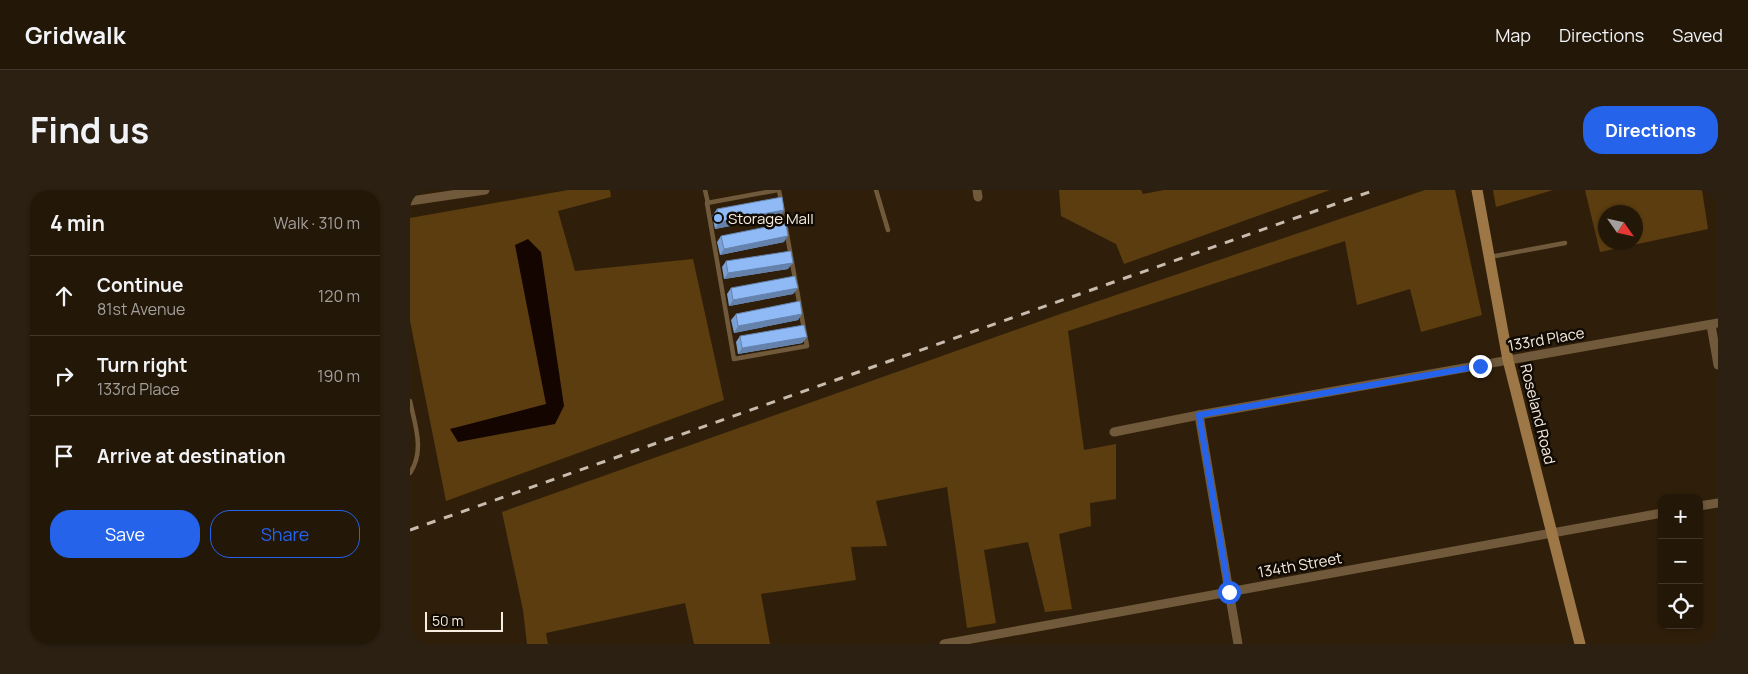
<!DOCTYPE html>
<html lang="en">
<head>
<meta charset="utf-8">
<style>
	body { margin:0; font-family:Manrope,sans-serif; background:#2b2012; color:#f1f3f6 }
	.controls { position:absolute; right:15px; bottom:15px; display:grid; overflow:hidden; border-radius:10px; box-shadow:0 1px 4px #0004 }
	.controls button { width:45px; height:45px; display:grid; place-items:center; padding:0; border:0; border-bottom:1px solid #403629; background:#231708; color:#f1f3f6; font:25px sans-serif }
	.compass { position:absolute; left:1188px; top:15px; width:45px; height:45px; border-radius:50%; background:#231708; box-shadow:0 1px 4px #0004; rotate:124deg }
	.scale { position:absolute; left:15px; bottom:12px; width:78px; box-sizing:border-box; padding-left:5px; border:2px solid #f8ede1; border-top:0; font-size:14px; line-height:18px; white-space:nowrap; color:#f8ede1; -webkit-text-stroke:4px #110b04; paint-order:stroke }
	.stop { position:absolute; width:15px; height:15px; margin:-11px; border:4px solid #2563eb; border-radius:50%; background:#fff }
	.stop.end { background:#2563eb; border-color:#fff; box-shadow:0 1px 5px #0008 }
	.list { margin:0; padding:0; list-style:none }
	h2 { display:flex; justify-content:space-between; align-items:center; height:65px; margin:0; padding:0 20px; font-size:21px }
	h2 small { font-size:16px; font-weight:400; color:#a39f9c }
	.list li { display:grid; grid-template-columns:32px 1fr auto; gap:15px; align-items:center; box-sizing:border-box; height:80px; padding:0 20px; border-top:1px solid #403629 }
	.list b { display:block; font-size:19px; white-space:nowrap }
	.list p { margin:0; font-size:16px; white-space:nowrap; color:#a39f9c }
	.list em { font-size:16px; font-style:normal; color:#a39f9c }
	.actions { display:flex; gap:10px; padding:15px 20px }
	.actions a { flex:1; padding:11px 0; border:1px solid #2563eb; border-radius:20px; text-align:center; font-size:18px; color:#2563eb }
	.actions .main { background:#2563eb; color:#fff }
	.icon { flex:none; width:28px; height:28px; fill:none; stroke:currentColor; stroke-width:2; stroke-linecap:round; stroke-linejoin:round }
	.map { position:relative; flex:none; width:1308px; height:454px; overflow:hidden; border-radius:20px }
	header { display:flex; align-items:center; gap:30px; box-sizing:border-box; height:70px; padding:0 25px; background:#231708; border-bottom:1px solid #403629 }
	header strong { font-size:24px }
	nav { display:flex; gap:28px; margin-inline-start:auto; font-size:18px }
	.intro { display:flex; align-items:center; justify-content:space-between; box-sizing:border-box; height:120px; padding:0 30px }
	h1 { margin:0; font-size:35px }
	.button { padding:12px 22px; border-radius:20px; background:#2563eb; color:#fff; font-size:18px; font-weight:700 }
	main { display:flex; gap:30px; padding:0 30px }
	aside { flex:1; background:#231708; border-radius:20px; box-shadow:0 1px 4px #0004 }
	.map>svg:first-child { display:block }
</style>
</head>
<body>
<header>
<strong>Gridwalk</strong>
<nav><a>Map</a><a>Directions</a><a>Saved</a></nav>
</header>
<div class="intro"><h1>Find us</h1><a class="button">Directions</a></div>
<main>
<aside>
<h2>4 min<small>Walk · 310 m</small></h2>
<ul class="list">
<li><svg class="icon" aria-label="ahead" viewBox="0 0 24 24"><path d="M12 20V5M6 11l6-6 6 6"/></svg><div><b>Continue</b><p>81st Avenue</p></div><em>120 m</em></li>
<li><svg class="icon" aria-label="right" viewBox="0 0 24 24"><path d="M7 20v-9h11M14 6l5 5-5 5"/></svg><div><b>Turn right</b><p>133rd Place</p></div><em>190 m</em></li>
<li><svg class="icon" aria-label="arrive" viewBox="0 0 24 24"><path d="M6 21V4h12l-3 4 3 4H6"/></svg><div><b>Arrive at destination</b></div></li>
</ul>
<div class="actions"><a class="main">Save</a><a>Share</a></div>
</aside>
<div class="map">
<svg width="1308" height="454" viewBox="0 0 1308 454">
	<rect width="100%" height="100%" fill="#2f1f0a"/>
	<g fill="#5b3d10" fill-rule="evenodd">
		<polygon points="158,0 200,0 201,7 148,21 165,81 283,69 314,210 36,311 0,131 0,28"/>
		<polygon points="649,0 731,0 733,4 754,0 920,0 714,74 706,54 651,26"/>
		<polygon points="1015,0 1045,0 1072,125 1011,142 1000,99 947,115 935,51 658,141 674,260 706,254 706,309 680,313 681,336 649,344 662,419 635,422 618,352 574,360 586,433 557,438 537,297 466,311 477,356 441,357 446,390 351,404 360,454 284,454 275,413 136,443 138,454 117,454 113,420 92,322 656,122"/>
		<polygon points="1083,0 1143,0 1086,17"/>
		<path d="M1175 0H1292L1298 39 1190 62ZM1226 22V52H1196V22Z"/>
	</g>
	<polygon fill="#140500" points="118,49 131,62 154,216 145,234 48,252 40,239 136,214 105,55"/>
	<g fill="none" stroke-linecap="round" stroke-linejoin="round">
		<g stroke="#71593b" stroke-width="4.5">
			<polyline points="295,0 298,13"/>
			<polyline points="368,0 297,13 324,169 397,156 369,0"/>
			<polyline points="466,0 478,40"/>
			<polyline points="1080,67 1155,53"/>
			<path d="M0 211C5 235 15 261 0 283"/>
		</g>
		<g stroke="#71593b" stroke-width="9">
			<polyline points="567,0 568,7"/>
			<polyline points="0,11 75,0"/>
			<polyline points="1301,135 1308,175"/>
			<polyline points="789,225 828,454"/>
			<polyline points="704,242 789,225 1308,133"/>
			<polyline points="1289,316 1308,313"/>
			<polyline points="534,454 1252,323"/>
		</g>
		<polyline stroke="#9d7746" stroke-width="11" points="1067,0 1098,170 1170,454"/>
		<polyline stroke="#c8bcae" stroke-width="3" stroke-dasharray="9 9" stroke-linecap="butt" points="0,340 965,0"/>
	</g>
	<g fill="#7ba0d3">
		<polygon points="307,19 374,20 370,26 305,39 302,26"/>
		<polygon points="311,46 374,52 310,65 307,52"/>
		<polygon points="316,71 378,79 314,89 312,77"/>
		<polygon points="321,98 388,98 383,104 319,116 317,104"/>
		<polygon points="326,124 392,124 388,130 324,143 321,130"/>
		<polygon points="330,146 397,147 392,153 328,164 326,152"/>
	</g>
	<g fill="#6482ac">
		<polygon points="374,20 370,26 305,39 309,32"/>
		<polygon points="378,46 374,52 310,65 314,59"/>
		<polygon points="383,73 378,79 314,89 318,83"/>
		<polygon points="388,98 383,104 319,116 323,110"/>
		<polygon points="392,124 388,130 324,143 328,136"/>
		<polygon points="397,147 392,153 328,164 332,158"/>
	</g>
	<g fill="#8fbaf5" stroke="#6482ac">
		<polygon points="372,7 374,20 309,32 307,19"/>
		<polygon points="376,33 378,46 314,59 311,46"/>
		<polygon points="381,61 383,73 318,83 316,71"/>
		<polygon points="385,86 388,98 323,110 321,98"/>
		<polygon points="390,111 392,124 328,136 326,124"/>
		<polygon points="394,135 397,147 332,158 330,146"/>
	</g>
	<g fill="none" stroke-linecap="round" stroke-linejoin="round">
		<polyline stroke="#2563eb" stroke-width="6" points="819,402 789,225 1070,176"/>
	</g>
	<circle fill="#89bafc" stroke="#110b04" stroke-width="2" cx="308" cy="28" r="5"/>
	<g text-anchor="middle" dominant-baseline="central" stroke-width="5" stroke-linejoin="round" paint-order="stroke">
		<g font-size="15" fill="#f8ede1" stroke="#110b04" text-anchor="start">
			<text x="318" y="28">Storage Mall</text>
		</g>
		<g font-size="15" fill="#f8ede1" stroke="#110b04">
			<text transform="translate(1136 149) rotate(-10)">133rd Place</text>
			<text transform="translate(1128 224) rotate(76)">Roseland Road</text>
			<text transform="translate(890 375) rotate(-10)">134th Street</text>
		</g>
	</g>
</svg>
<div class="controls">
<button>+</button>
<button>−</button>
<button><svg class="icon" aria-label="locate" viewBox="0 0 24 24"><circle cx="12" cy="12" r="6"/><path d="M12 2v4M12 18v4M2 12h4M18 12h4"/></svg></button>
</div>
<svg class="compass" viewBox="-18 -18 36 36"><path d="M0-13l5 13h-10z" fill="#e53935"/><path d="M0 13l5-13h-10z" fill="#a39f9c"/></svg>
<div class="scale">50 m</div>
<div class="stop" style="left:819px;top:402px"></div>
<div class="stop end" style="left:1070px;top:176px"></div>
</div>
</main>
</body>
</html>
